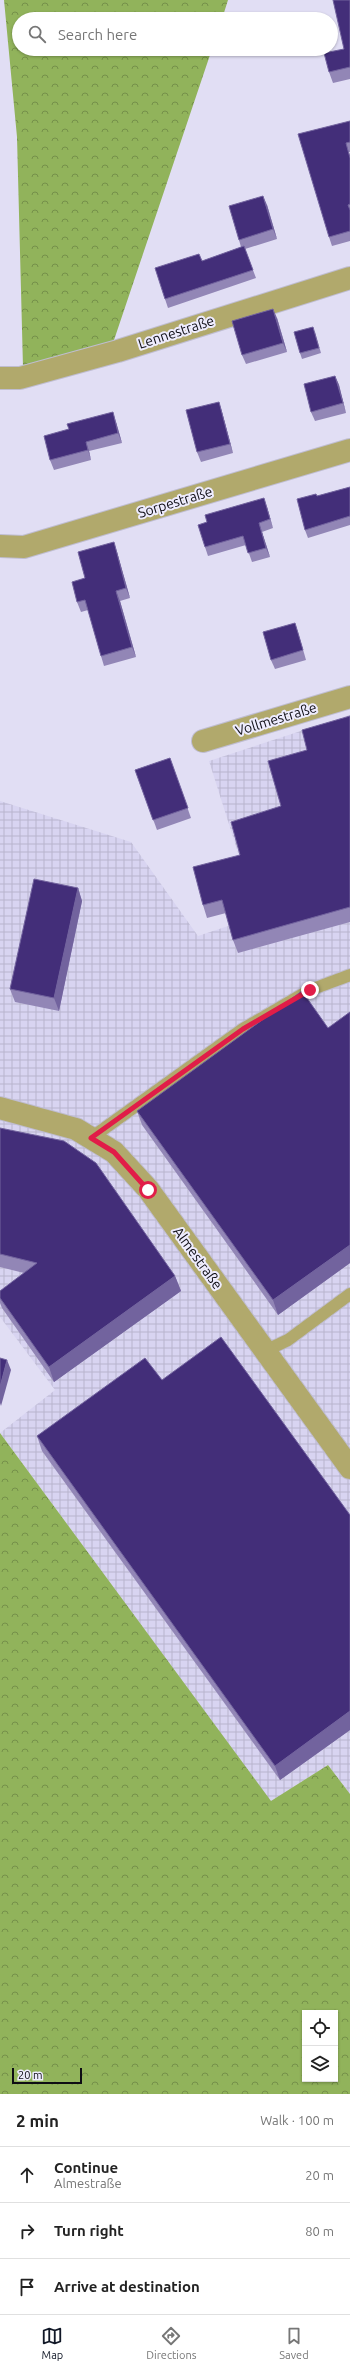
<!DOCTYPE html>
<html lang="en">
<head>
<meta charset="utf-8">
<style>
	body { margin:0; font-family:Ubuntu,sans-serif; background:#f2f2f2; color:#222 }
	.controls { position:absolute; right:12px; bottom:12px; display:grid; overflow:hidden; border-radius:0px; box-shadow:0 1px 3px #0004 }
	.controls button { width:36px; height:36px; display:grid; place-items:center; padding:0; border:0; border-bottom:1px solid #e0e0e0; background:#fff; color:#222; font:20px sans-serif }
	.scale { position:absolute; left:12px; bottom:10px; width:70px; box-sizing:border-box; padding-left:4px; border:2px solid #0e0d14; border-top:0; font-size:11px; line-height:14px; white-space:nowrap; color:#0e0d14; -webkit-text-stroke:3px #eeecfe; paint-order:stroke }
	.stop { position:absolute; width:12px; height:12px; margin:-9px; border:3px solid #e11d48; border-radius:50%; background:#fff }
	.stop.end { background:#e11d48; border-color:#fff; box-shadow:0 1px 4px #0008 }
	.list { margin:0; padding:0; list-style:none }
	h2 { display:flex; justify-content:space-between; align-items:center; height:52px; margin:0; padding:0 16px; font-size:17px }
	h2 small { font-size:13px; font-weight:400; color:#767676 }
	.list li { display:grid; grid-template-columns:26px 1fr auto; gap:12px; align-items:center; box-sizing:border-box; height:56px; padding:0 16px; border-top:1px solid #e0e0e0 }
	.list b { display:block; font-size:15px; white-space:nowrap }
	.list p { margin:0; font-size:13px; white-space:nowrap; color:#767676 }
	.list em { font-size:13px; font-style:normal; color:#767676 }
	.icon { flex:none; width:22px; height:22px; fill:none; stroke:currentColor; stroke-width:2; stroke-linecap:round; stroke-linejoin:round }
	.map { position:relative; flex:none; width:350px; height:2094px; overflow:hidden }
	.search { position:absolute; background:#fff; box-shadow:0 1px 3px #0004; left:12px; right:12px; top:12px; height:44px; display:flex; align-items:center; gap:10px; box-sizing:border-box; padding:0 14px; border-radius:22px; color:#767676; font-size:15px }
	.sheet { height:220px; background:#fff }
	nav { display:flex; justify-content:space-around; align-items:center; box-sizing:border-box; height:56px; border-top:1px solid #e0e0e0; background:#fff; font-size:11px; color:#767676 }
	nav a { display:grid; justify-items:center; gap:2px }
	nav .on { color:#111827 }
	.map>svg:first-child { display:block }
</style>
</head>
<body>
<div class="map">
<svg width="350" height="2094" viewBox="0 0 350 2094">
	<defs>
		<pattern id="industrial-grid" width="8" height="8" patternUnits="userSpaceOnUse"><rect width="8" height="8" fill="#d8d4f1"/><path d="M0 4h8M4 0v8" fill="none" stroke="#b8b5ce"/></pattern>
		<pattern id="forest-crowns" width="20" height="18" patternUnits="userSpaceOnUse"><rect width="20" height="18" fill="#91b35b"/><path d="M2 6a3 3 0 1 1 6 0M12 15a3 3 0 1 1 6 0" fill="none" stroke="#75904a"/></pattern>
	</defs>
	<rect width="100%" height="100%" fill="#e1def4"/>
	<polygon fill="url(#industrial-grid)" points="350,715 350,1794 328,1765 271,1802 0,1433 55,1390 0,1317 0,801 131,842 198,936 258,916 209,761"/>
	<g fill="url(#forest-crowns)" fill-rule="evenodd">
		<polygon points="4,0 228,0 222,19 19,19 19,49 212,49 113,343 23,367 17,137"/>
		<path d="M0 1433 271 1801 328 1765 350 1794V2094H0ZM305 2013H335V2079H305Z"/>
	</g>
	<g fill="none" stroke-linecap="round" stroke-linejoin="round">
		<g stroke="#bfbdd0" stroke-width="14">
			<g id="lane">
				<polyline points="91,1138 243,1029 310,990 350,975"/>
				<polyline points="265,1351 288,1340 350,1294"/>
			</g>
		</g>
		<g stroke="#bfbdd0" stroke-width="24">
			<g id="street">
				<polyline points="0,378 20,378 118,351 350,278"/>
				<polyline points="0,546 24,547 350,450"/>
				<polyline points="203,741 350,697"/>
				<polyline points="0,1108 76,1129 114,1152 148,1189 350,1468"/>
			</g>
		</g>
		<use href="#lane" stroke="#b1a96c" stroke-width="12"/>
		<use href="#street" stroke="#b1a96c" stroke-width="22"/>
	</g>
	<g fill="#9286b6">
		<polygon points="350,0 350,79 333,83 329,72 344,49"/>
		<polygon points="350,121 350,152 349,152 350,155 350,241 332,246 329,237"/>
		<polygon points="267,205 277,239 245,249 256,278 168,308 165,299 202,261 241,247 239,240"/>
		<polygon points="277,318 287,352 246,364 242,355"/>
		<polygon points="315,332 321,353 302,359 300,353"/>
		<polygon points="335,376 339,385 346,413 315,421 311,412"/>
		<polygon points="219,402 222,412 233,453 201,462 197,452"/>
		<polygon points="116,422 122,443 89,451 91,460 54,470 50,460"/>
		<polygon points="350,487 350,525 308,538 305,530 317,496"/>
		<polygon points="267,507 273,528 262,532 270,557 252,562 246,545 208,556 205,547"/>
		<polygon points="117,552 130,598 120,601 136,657 104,666 101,656 88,610 81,612 77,602 85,578"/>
		<polygon points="295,623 298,632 306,660 275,669 271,660"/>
		<polygon points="350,716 350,922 238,953 233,940 226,913 207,918 203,905 240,855 281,806 307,750"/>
		<polygon points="170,758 191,818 157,830 135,770"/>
		<polygon points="78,888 82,901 59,1011 15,1002 10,989"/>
		<polygon points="350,1012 350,1263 278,1315 142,1125 137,1111 328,1028"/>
		<polygon points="0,1128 175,1276 181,1291 54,1382 2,1308 0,1303 0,1291 24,1273 0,1267"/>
		<polygon points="162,1380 350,1515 350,1730 280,1780 42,1451 37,1436"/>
	</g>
	<g fill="#72639e">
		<polygon points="263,196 267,205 277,239 273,229"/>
		<polygon points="273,309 277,318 287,352 283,343"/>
		<polygon points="335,376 339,385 346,413 343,403"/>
		<polygon points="219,402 222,412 233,453 230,444"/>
		<polygon points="113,412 116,422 122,443 118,433"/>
		<polygon points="86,442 89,451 91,460 88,450"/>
		<polygon points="264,498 267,507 273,528 270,519"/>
		<polygon points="259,523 262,532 270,557 266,548"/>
		<polygon points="114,542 117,552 130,598 126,588"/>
		<polygon points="116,591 120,601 136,657 132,647"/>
		<polygon points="78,888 82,901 59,1011 54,998"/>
		<polygon points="350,1245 350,1263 278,1315 273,1300"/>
		<polygon points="175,1276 181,1291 54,1382 49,1367"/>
		<polygon points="7,1360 11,1370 1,1406 0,1403 0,1387"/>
		<polygon points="350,1711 350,1730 280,1780 275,1766"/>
	</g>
	<g fill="#432e79" stroke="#72639e">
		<polygon points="333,0 350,0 350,67 329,72 324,53 344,49"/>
		<polygon points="350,121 350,142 346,143 350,158 350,204 348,205 350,210 350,231 329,237 298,134"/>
		<polygon points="263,196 273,229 239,240 229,206"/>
		<polygon points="244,246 253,270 165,299 155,268 199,254 202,261"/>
		<polygon points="273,309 283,343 242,355 232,321"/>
		<polygon points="313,327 319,348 300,353 294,332"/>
		<polygon points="335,376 343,403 311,412 304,384"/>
		<polygon points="219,402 230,444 197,452 186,410"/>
		<polygon points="113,412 118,433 86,442 88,450 50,460 44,436 69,429 67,424"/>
		<polygon points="350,487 350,516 305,530 297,499 316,494 317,496"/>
		<polygon points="264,498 270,519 259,523 266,548 248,553 243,536 205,547 198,525 207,522 205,515"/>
		<polygon points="114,542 126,588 116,591 132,647 101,656 85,600 77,602 72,582 85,578 78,552"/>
		<polygon points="295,623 303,650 271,660 263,632"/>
		<polygon points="350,716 350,907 233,940 222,900 203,905 193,867 240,855 231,822 281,806 268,761 307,750 302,730"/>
		<polygon points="170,758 188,808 153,820 135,770"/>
		<polygon points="34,879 78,888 54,998 10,989"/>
		<polygon points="302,991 328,1028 350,1012 350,1245 273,1300 137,1111"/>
		<polygon points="0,1128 64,1141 96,1163 175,1276 49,1367 0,1298 0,1291 37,1263 0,1254"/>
		<polygon points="221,1337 350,1515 350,1711 275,1766 37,1436 145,1358 162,1380"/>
		<polygon points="0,1358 7,1360 0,1387"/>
	</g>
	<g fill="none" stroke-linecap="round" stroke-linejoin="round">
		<polyline stroke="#e11d48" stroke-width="5" points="148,1190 114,1152 91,1138 243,1029 310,990"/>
	</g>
	<g text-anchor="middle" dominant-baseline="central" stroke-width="4" stroke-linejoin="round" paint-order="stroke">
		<g font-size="14" fill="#0e0d14" stroke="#eeecfe">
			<text transform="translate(176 332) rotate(-18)">Lennestraße</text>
			<text transform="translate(175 502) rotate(-17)">Sorpestraße</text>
			<text transform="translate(276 719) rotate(-17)">Vollmestraße</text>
			<text transform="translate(198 1258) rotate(54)">Almestraße</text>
		</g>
	</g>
</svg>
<div class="controls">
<button><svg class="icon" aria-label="locate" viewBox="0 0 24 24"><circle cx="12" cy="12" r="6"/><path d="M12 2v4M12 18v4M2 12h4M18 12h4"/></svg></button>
<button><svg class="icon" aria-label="layers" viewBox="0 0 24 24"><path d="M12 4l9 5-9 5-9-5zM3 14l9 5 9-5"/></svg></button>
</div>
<div class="scale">20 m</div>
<div class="stop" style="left:148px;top:1190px"></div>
<div class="stop end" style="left:310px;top:990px"></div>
<div class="search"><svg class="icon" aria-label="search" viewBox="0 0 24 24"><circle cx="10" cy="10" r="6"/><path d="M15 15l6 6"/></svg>Search here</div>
</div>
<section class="sheet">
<h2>2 min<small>Walk · 100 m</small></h2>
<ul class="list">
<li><svg class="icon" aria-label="ahead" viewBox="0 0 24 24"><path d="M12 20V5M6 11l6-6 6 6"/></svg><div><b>Continue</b><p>Almestraße</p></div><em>20 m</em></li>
<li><svg class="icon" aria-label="right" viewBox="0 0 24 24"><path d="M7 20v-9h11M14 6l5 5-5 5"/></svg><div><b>Turn right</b></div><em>80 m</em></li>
<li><svg class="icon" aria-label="arrive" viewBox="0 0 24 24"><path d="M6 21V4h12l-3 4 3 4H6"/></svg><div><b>Arrive at destination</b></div></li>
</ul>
</section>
<nav>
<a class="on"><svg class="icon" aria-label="map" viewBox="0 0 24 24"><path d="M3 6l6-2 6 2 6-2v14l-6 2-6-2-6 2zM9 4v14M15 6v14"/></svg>Map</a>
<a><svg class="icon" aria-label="directions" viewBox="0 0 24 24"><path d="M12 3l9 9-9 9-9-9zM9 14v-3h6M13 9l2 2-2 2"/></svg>Directions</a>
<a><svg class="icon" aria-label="saved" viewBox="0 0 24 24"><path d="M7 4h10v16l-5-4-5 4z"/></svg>Saved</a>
</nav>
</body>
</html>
